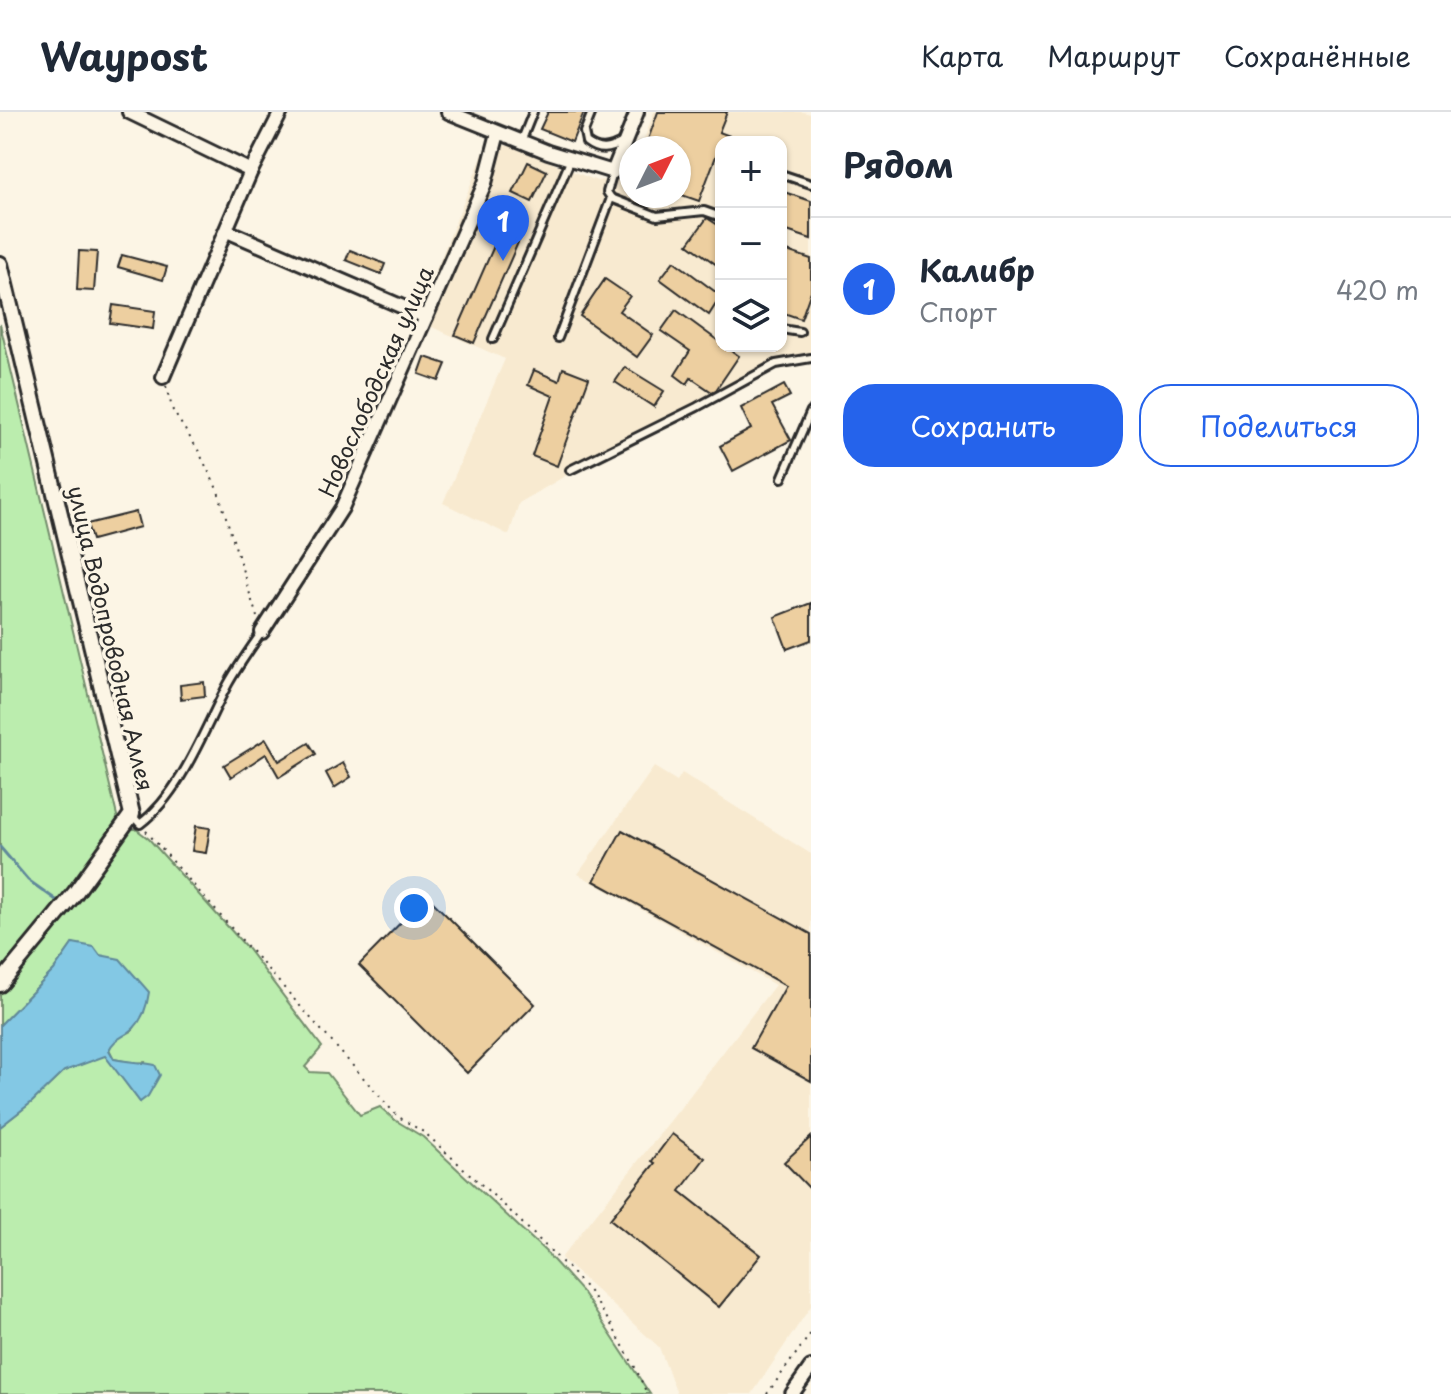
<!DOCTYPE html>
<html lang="ru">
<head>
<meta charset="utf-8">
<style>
	body { margin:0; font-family:"Playpen Sans",sans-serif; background:#f6f6f7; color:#1f2937 }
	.controls { position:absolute; right:24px; top:24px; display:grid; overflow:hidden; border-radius:16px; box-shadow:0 2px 6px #0004 }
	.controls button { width:72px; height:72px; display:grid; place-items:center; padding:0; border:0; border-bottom:2px solid #e0e1e3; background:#fff; color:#1f2937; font:40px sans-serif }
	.compass { position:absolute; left:619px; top:24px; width:72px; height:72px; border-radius:50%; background:#fff; box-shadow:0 2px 6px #0004; rotate:48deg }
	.you { position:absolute; left:414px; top:796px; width:28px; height:28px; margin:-20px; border:6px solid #fff; border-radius:50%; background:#1a73e8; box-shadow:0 0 0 12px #1a73e833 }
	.badge { display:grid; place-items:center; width:52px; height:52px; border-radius:50%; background:#2563eb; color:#fff; font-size:26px; font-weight:700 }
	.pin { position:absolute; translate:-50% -66px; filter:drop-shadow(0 2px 4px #0008) }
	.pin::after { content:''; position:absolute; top:42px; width:28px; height:24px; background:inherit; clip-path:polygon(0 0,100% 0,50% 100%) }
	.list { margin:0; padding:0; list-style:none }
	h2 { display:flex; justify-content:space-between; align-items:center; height:104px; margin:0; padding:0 32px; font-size:34px }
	h2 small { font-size:26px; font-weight:400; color:#747a83 }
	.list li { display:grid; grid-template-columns:52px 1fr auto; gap:24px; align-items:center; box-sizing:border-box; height:144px; padding:0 32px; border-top:2px solid #e0e1e3 }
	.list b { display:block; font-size:30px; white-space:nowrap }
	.list p { margin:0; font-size:26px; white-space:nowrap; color:#747a83 }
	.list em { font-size:26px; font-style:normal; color:#747a83 }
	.actions { display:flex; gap:16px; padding:24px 32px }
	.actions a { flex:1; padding:18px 0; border:2px solid #2563eb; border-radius:32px; text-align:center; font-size:28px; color:#2563eb }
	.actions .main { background:#2563eb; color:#fff }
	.icon { flex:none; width:44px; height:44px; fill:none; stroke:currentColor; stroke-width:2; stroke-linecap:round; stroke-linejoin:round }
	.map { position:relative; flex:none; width:811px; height:1282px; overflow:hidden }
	header { display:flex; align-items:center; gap:48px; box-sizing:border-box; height:112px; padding:0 40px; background:#fff; border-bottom:2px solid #e0e1e3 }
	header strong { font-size:38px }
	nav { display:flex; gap:44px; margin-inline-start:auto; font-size:28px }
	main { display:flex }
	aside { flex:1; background:#fff }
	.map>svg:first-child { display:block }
</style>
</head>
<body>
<header>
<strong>Waypost</strong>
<nav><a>Карта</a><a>Маршрут</a><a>Сохранённые</a></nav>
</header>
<main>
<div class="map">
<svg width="811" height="1282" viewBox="0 0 811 1282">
	<rect width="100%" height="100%" fill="#fcf5e5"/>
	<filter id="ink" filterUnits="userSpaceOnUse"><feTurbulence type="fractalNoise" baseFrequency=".0125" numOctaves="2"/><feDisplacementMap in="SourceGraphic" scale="16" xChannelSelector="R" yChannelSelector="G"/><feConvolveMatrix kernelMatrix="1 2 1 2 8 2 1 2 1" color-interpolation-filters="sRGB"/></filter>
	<g filter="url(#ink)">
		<g fill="#f8ead0" fill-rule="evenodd">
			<path d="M654 0H803L811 2V244L676 299 519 391 509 423 443 391 505 247 416 208 487 32 510 34 597 69 630 65 631 63V84H679V36H641ZM721 30H781V234H721Z"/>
			<polygon points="654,655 677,669 682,661 811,742 811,1194 752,1282 677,1282 659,1235 561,1146 678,999 775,873 578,762"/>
		</g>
		<g fill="#bbedae" stroke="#738c6c" stroke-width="2">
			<polygon points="0,212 118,708 80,766 0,861"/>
			<polygon points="125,717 136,717 149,727 247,836 322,935 305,955 310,960 327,961 360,1003 380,995 395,1008 423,1025 545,1139 583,1181 650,1282 0,1282 0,1015 32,990 64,959 105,943 140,990 145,950 135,951 114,947 109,937 114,928 132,919 144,900 100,843 73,831 54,858 0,913 0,880 65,805 63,804"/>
		</g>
		<path fill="#83c8e4" stroke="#60899a" stroke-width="2" d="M73 831 94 835 100 843 120 847 149 880C147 895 141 912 128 921 119 927 114 928 109 938L114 947C128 950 142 950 155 953L160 963 148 984 140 990 105 944 64 959 32 990 0 1015V913L54 858Z"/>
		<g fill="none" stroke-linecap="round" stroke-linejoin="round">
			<polyline stroke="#60899a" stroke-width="3" points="0,735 28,768 59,790"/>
		</g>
		<g fill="#edcfa0" stroke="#2b2b2b" stroke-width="2">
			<polygon points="548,0 584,0 572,30 540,17"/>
			<polygon points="658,0 727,0 719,20 743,29 721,30 721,40 718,39 699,89 679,82 679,36 645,36"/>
			<polygon points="528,50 547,59 532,90 513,81"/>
			<polygon points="781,79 811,89 811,127 781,117"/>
			<polygon points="508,102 527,110 474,231 455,223"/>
			<polygon points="707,106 721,115 721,156 688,132"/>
			<polygon points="781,137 811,147 811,179 801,207 781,200"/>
			<polygon points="350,138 385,152 381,162 346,148"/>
			<polygon points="79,139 97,140 94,179 77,178"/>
			<polygon points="122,143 167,155 163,168 118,155"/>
			<polygon points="674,149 721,184 709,203 660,167"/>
			<polygon points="605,167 630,184 619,199 653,223 637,245 580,204"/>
			<polygon points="113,193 155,199 153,217 110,211"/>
			<polygon points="676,198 721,231 721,234 725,234 739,244 716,278 712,280 691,266 687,272 675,263 690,239 661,219"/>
			<polygon points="425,245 446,252 439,269 419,262"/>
			<polygon points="625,255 664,279 654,295 615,270"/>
			<polygon points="563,256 589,266 557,354 532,344 553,284 528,273 534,258 559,269"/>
			<polygon points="784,273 790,284 772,293 791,328 733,359 720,334 751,317 741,296"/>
			<polygon points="136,400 140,415 92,428 87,412"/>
			<polygon points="811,491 811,528 787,537 775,505"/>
			<polygon points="204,570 205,584 181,587 180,573"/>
			<polygon points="266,627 279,649 309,631 316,642 279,665 266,642 231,665 224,653"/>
			<polygon points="343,651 351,665 334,676 326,661"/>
			<polygon points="196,714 210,716 206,741 192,739"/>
			<polygon points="622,718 811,822 811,969 751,936 786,874 594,769"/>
			<polygon points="427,784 535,892 467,961 359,853"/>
			<polygon points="672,1022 705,1046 680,1079 761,1143 719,1195 610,1107 655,1051 652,1049"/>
			<polygon points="811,1025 811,1078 784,1050"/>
		</g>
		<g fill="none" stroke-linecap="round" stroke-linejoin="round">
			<g stroke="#2b2b2b" stroke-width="12">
				<g id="service">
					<path d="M592 0 584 20 586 30C599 40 608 38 623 30"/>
					<polyline points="521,30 533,0"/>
					<polyline points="613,60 607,80 611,86 657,104 704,99 721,105"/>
					<polyline points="781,62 811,72"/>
					<polyline points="781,217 800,220"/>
					<polyline points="558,226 611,86"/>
					<polyline points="493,227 571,47"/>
					<polyline points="570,358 697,295 776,252 811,246"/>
					<polyline points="782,366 811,299"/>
					<path d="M132 703 140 712C182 680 204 617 228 572 238 554 250 537 262 520"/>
				</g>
			</g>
			<g stroke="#2b2b2b" stroke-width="18">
				<g id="minor">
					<polyline points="129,0 251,59"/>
					<polyline points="448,0 548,40 613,60 637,0"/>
					<polyline points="227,119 426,205"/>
					<polyline points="163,265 251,59 281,0"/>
					<polyline points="262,520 342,396 485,71 498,21"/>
					<polyline points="792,1282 811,1255"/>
				</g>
			</g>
			<g stroke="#2b2b2b" stroke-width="20">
				<polyline id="tertiary" points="0,152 132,702 75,781 0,872"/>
			</g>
			<g stroke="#2b2b2b" stroke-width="2" stroke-dasharray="2 6" stroke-linecap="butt">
				<polyline points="166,274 173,299 198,338 218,379 257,505"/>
				<polyline points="146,719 397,1004 425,1021 507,1096 568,1156 591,1182 612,1214 637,1259 647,1282"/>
				<polyline points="767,1282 811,1221"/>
			</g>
			<use href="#service" stroke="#fcf5e5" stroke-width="6"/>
			<use href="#minor" stroke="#fcf5e5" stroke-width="12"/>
			<use href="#tertiary" stroke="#fcf5e5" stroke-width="14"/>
		</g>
	</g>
	<g text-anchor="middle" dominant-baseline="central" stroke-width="7" stroke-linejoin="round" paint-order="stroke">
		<g font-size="22" fill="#2b2b2b" stroke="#fcf5e5">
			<text transform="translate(375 269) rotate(-66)">Новослободская улица</text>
			<text transform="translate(112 526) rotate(77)">улица Водопроводная Аллея</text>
		</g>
	</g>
</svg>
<div class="controls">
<button>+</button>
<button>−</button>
<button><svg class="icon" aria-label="layers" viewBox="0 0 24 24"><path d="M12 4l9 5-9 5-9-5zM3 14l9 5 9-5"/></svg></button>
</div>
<svg class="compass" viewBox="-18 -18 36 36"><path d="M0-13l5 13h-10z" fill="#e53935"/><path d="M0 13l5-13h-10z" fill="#747a83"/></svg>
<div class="you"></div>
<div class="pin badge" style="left:503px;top:149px">1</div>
</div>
<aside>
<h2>Рядом<small></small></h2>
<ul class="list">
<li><span class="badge">1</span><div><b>Калибр</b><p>Спорт</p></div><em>420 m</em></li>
</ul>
<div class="actions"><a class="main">Сохранить</a><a>Поделиться</a></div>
</aside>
</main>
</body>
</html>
